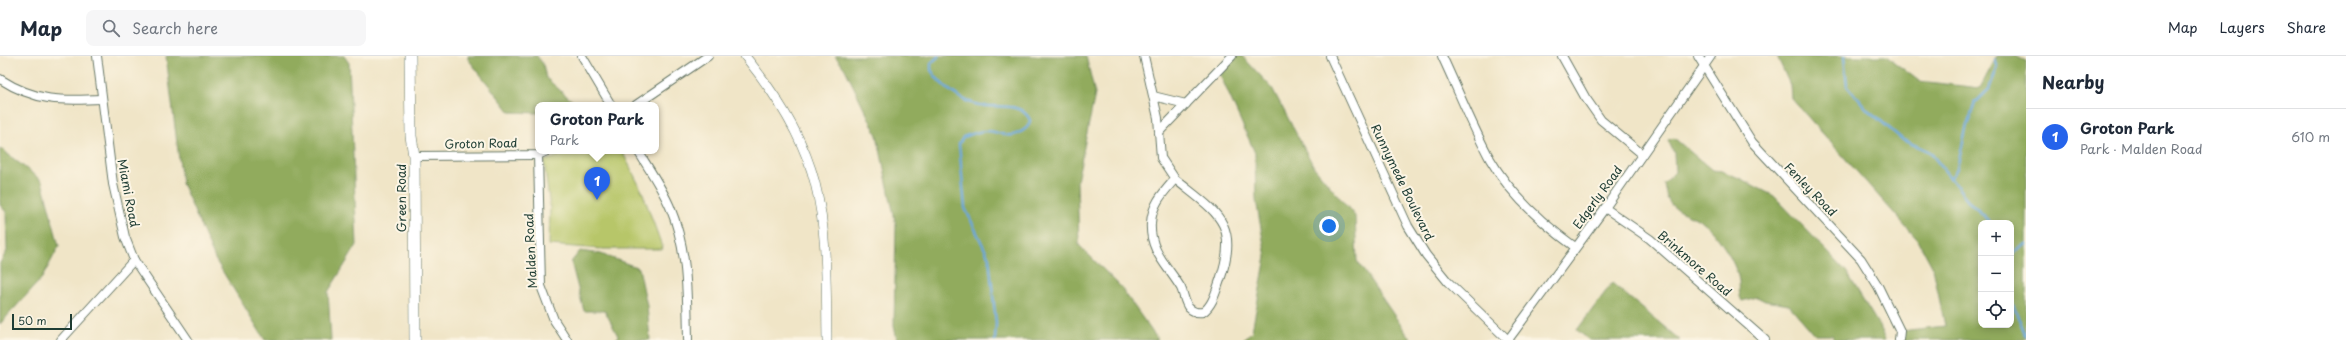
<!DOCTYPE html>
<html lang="en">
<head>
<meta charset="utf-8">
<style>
	body { margin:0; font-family:"Playpen Sans",sans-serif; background:#f6f6f7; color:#1f2937 }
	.controls { position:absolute; right:12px; bottom:12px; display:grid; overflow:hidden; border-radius:8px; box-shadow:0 2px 10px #0003 }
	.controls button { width:36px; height:36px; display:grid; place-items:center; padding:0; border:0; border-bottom:1px solid #e0e1e3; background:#fff; color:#1f2937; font:20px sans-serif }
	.scale { position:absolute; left:12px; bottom:10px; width:60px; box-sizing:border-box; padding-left:4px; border:2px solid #1f3d34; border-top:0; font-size:11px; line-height:14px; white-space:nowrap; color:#1f3d34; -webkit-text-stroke:3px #fcf5e5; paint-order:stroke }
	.you { position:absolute; left:1329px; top:170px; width:14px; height:14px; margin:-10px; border:3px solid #fff; border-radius:50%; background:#1a73e8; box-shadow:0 0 0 6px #1a73e833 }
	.badge { display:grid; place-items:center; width:26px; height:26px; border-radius:50%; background:#2563eb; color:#fff; font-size:13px; font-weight:700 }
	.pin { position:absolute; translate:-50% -33px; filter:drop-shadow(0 1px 2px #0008) }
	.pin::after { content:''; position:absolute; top:21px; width:14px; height:12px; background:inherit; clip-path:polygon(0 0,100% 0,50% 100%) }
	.popup { position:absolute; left:535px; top:46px; width:124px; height:52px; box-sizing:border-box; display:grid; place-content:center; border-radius:8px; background:#fff; filter:drop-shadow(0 1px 3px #0005); font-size:13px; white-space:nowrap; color:#747a83 }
	.popup b { font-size:15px; color:#1f2937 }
	.popup::after { content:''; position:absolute; left:50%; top:100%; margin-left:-8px; border:8px solid transparent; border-top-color:#fff }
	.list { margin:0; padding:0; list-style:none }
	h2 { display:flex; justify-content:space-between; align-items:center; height:52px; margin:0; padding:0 16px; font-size:17px }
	h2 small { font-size:13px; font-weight:400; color:#747a83 }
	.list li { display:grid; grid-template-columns:26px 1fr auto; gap:12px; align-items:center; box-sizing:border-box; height:56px; padding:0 16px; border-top:1px solid #e0e1e3 }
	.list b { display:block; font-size:15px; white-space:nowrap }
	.list p { margin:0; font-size:13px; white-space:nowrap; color:#747a83 }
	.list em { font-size:13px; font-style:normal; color:#747a83 }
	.icon { flex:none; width:22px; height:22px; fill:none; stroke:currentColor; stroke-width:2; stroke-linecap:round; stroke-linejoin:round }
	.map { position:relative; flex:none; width:2026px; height:284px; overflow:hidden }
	header { display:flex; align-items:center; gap:24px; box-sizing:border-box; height:56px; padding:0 20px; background:#fff; border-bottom:1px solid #e0e1e3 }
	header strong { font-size:19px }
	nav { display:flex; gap:22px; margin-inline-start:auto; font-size:14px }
	.search { width:280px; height:36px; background:#f6f6f7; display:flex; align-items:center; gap:10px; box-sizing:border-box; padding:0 14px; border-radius:8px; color:#747a83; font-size:15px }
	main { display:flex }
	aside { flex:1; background:#fff }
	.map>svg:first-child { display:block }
</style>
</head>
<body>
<header>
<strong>Map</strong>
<div class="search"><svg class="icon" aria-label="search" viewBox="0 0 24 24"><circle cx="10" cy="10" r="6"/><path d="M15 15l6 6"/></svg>Search here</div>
<nav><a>Map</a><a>Layers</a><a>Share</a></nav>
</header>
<main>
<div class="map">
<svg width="2026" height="284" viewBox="0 0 2026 284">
	<rect width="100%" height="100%" fill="#fcf5e5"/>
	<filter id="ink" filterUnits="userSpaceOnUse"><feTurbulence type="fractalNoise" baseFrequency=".025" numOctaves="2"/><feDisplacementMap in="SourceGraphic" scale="8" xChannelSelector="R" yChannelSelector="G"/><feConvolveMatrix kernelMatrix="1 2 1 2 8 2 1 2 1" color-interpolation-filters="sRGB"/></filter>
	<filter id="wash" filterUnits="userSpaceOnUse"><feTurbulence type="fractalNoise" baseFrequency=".012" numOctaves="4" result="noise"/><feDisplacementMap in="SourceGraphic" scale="16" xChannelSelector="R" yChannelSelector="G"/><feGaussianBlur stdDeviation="0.9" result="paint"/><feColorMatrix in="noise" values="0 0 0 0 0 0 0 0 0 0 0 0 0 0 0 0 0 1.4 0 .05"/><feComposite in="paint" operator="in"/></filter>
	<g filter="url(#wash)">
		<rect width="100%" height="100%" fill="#f0e5c7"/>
		<polygon fill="#b7c669" stroke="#6b824e" points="572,95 622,95 642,135 663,193 602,193 549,189 550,152 544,105"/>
		<g fill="#91ab5d" stroke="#587448" fill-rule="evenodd">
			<polygon points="166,0 344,0 349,7 357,189 328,236 331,284 265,284 215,203 182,127"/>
			<polygon points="468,0 537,0 543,8 546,22 577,49 538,49 538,57 510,56 468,3"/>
			<polygon points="835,0 1086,0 1095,38 1077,125 1079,189 1120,230 1158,284 897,284 894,270 896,169 877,79 845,13"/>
			<polygon points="1232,0 1242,0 1272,32 1314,111 1355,160 1357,205 1411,284 1243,284 1252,275 1266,201 1256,144 1255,97 1218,14"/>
			<path d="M1777 0H1886L1919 25 1980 32 1997 0H2015L2026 5V284H1899L1900 275 1945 270 1933 212 1918 184 1791 42 1790 29ZM1981 167H2011V269H1981Z"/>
			<path d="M1674 82 1712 114 1722 115 1739 122 1774 140 1846 215 1884 278V284H1834L1832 279H1815L1789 249 1765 245 1757 241 1742 245C1738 238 1740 233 1739 225 1737 209 1719 180 1706 169 1686 152 1667 161 1664 127L1675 116 1674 97 1668 84Z"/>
			<polygon points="0,92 42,125 59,190 42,222 0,268 0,207 7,195 6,156 0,149"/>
			<polygon points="580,195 601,198 639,212 647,250 650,284 616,284 618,280 605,255 584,255 571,206"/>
			<polygon points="1612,227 1680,284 1589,284 1577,274"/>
		</g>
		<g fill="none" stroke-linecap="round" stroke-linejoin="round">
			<g stroke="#69a7db" stroke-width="2.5">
				<path d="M939 0 931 7V14C941 30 961 46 980 49 996 53 1021 44 1030 64 1030 73 1015 81 1006 79 998 78 994 74 985 75 978 75 970 79 963 81L959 88 965 152 989 202 996 267 995 284"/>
				<polyline points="1844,0 1847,30 1868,54 1903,84 1930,96 1970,147 1992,167"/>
				<polyline points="1950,122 1954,118 1957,112 1967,69 1975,47 1989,33 1998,10 1995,4"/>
				<polyline points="2011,202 2013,197 2026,188"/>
				<polyline points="2011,244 2026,280"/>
			</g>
		</g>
	</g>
	<g filter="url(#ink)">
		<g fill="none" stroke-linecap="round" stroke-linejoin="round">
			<g stroke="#687867" stroke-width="10">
				<g id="minor">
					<polyline points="97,0 113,128 125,181 134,204 188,284"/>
					<polyline points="582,0 611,49"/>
					<path d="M1144 0 1158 62 1161 102 1175 123C1163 137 1152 148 1151 167 1149 195 1168 210 1181 232 1184 238 1184 246 1189 252 1193 256 1197 257 1203 256 1213 249 1216 235 1220 224 1240 166 1217 157 1175 123"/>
					<polyline points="1330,0 1408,170 1426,199 1448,226 1508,284"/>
					<path d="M1442 0C1458 34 1472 70 1490 103 1510 138 1543 168 1575 191"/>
					<polyline points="1562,0 1585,41 1601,64 1642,98"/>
					<polyline points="1698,0 1752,86 1861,203 1878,230 1900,275 1899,284"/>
					<path d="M0 23C36 46 62 45 102 43"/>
					<polyline points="1153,40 1186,48"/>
					<polyline points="636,49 708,0"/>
					<polyline points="1159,76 1232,0"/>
					<path d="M638 95C649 113 662 132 670 151 688 194 687 238 688 284"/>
					<polyline points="538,99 541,230 554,264 567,284"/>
					<polyline points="414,100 538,99 547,95"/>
					<polyline points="1605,152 1650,183 1765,284"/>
					<polyline points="61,284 134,204"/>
					<polyline points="1508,284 1605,152 1711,0"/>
				</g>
			</g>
			<g stroke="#687867" stroke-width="10">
				<path id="tertiary" d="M745 0C775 37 803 80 815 127 828 178 826 232 827 284"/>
			</g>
			<g stroke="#687867" stroke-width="12">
				<polyline id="secondary" points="410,0 411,80 414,100 415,284"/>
			</g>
			<use href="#minor" stroke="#fff" stroke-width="8"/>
			<use href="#tertiary" stroke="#fff" stroke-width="9"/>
			<use href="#secondary" stroke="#fff" stroke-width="11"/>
		</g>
	</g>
	<g text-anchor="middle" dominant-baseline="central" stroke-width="4" stroke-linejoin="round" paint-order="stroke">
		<g font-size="12" fill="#1f3d34" stroke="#fcf5e5">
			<text transform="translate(481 87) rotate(-1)">Groton Road</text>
			<text transform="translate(1403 126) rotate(64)">Runnymede Boulevard</text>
			<text transform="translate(1811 133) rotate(46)">Fenley Road</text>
			<text transform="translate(129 137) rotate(79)">Miami Road</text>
			<text transform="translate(1597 141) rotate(-54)">Edgerly Road</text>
			<text transform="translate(401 142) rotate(-90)">Green Road</text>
			<text transform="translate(530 195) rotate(-93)">Malden Road</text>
			<text transform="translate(1695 207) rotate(41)">Brinkmore Road</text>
		</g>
	</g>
</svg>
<div class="controls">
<button>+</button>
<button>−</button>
<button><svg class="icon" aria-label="locate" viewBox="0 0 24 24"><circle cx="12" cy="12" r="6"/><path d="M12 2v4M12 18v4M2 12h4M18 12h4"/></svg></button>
</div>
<div class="scale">50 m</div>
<div class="you"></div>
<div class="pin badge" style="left:597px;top:144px">1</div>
<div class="popup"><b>Groton Park</b>Park</div>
</div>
<aside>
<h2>Nearby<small></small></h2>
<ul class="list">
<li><span class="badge">1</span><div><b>Groton Park</b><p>Park · Malden Road</p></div><em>610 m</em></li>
</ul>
</aside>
</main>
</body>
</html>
